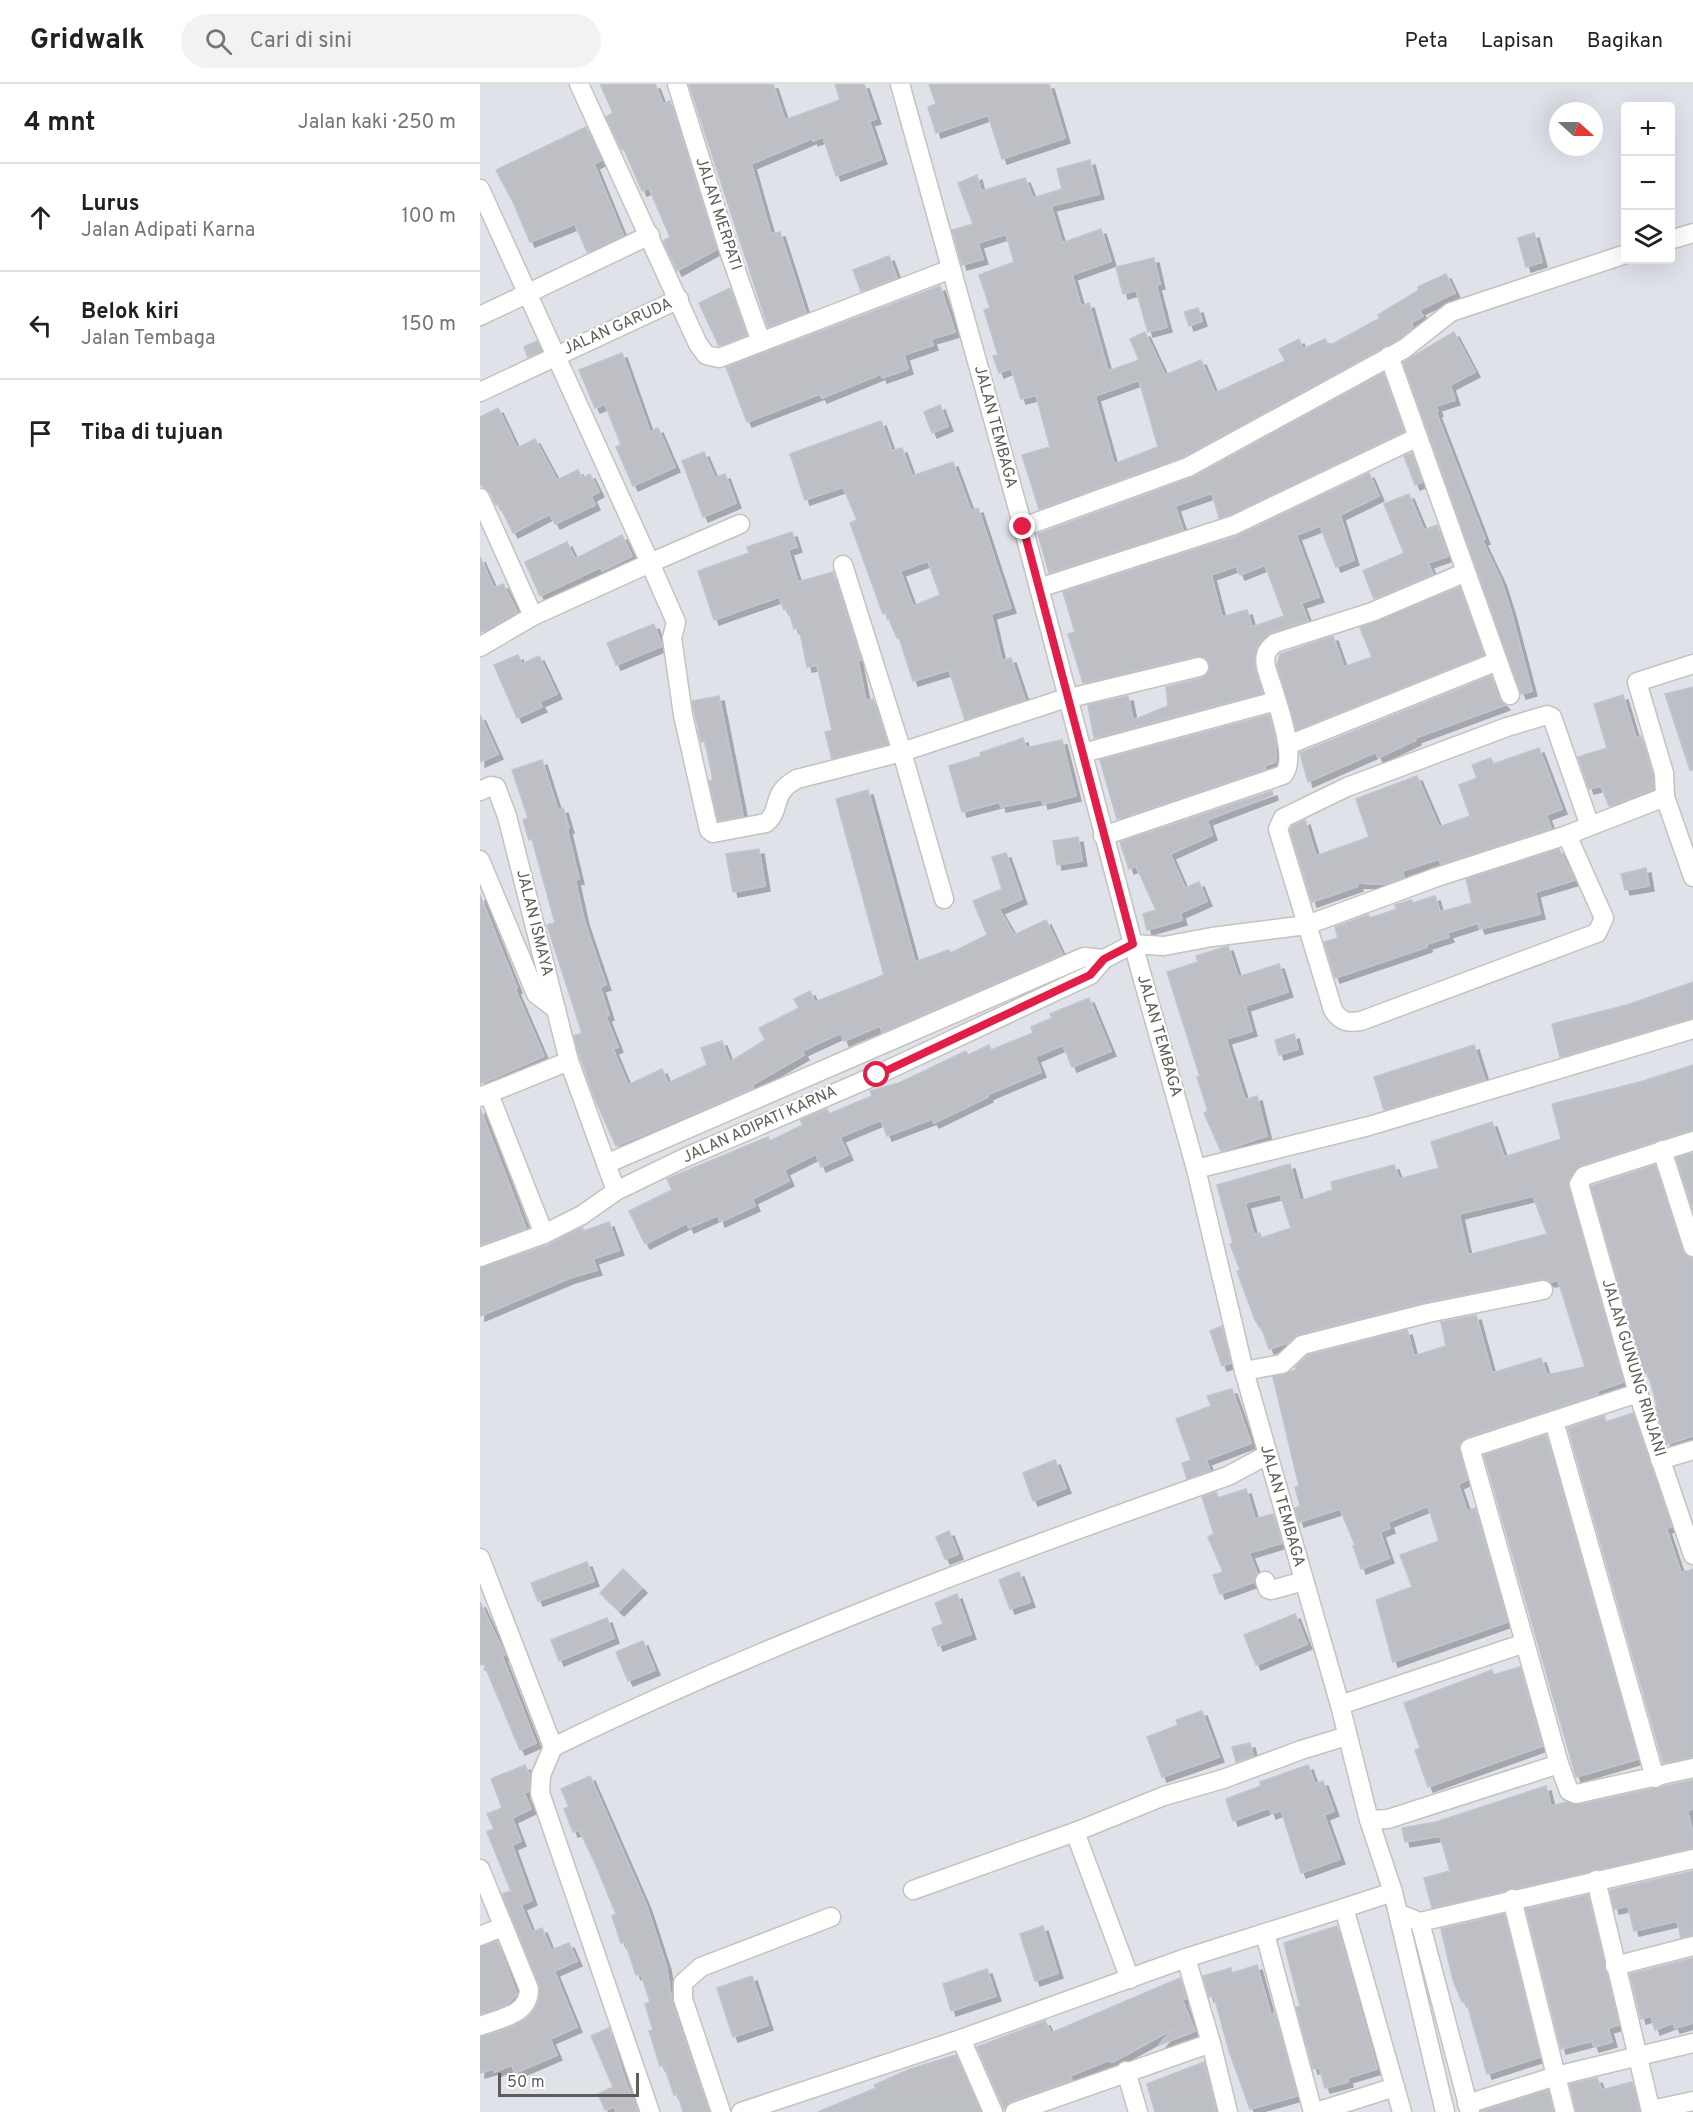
<!DOCTYPE html>
<html lang="id">
<head>
<meta charset="utf-8">
<style>
	body { margin:0; font-family:Overpass,sans-serif; background:#f2f2f2; color:#202124 }
	.controls { position:absolute; right:18px; top:18px; display:grid; overflow:hidden; border-radius:6px; box-shadow:0 6px 24px #0002 }
	.controls button { width:54px; height:54px; display:grid; place-items:center; padding:0; border:0; border-bottom:2px solid #e0e0e0; background:#fff; color:#202124; font:30px sans-serif }
	.compass { position:absolute; left:1069px; top:18px; width:54px; height:54px; border-radius:50%; background:#fff; box-shadow:0 6px 24px #0002; rotate:111deg }
	.scale { position:absolute; left:18px; bottom:15px; width:141px; box-sizing:border-box; padding-left:6px; border:3px solid #5f5c59; border-top:0; font-size:16px; line-height:21px; white-space:nowrap; color:#5f5c59; -webkit-text-stroke:4px #fff; paint-order:stroke }
	.stop { position:absolute; width:18px; height:18px; margin:-14px; border:4px solid #e11d48; border-radius:50%; background:#fff }
	.stop.end { background:#e11d48; border-color:#fff; box-shadow:0 2px 6px #0008 }
	.list { margin:0; padding:0; list-style:none }
	h2 { display:flex; justify-content:space-between; align-items:center; height:78px; margin:0; padding:0 24px; font-size:26px }
	h2 small { font-size:20px; font-weight:400; color:#757577 }
	.list li { display:grid; grid-template-columns:39px 1fr auto; gap:18px; align-items:center; box-sizing:border-box; height:108px; padding:0 24px; border-top:2px solid #e0e0e0 }
	.list b { display:block; font-size:22px; white-space:nowrap }
	.list p { margin:0; font-size:20px; white-space:nowrap; color:#757577 }
	.list em { font-size:20px; font-style:normal; color:#757577 }
	.icon { flex:none; width:33px; height:33px; fill:none; stroke:currentColor; stroke-width:2; stroke-linecap:round; stroke-linejoin:round }
	.map { position:relative; flex:none; width:1213px; height:2028px; overflow:hidden }
	header { display:flex; align-items:center; gap:36px; box-sizing:border-box; height:84px; padding:0 30px; background:#fff; border-bottom:2px solid #e0e0e0 }
	header strong { font-size:28px }
	nav { display:flex; gap:33px; margin-inline-start:auto; font-size:21px }
	.search { width:420px; height:54px; background:#f2f2f2; display:flex; align-items:center; gap:15px; box-sizing:border-box; padding:0 21px; border-radius:33px; color:#757577; font-size:22px }
	main { display:flex }
	aside { flex:1; background:#fff }
	.map>svg:first-child { display:block }
</style>
</head>
<body>
<header>
<strong>Gridwalk</strong>
<div class="search"><svg class="icon" aria-label="search" viewBox="0 0 24 24"><circle cx="10" cy="10" r="6"/><path d="M15 15l6 6"/></svg>Cari di sini</div>
<nav><a>Peta</a><a>Lapisan</a><a>Bagikan</a></nav>
</header>
<main>
<aside>
<h2>4 mnt<small>Jalan kaki · 250 m</small></h2>
<ul class="list">
<li><svg class="icon" aria-label="ahead" viewBox="0 0 24 24"><path d="M12 20V5M6 11l6-6 6 6"/></svg><div><b>Lurus</b><p>Jalan Adipati Karna</p></div><em>100 m</em></li>
<li><svg class="icon" aria-label="left" viewBox="0 0 24 24"><path d="M17 20v-9H6M10 6l-5 5 5 5"/></svg><div><b>Belok kiri</b><p>Jalan Tembaga</p></div><em>150 m</em></li>
<li><svg class="icon" aria-label="arrive" viewBox="0 0 24 24"><path d="M6 21V4h12l-3 4 3 4H6"/></svg><div><b>Tiba di tujuan</b></div></li>
</ul>
</aside>
<div class="map">
<svg width="1213" height="2028" viewBox="0 0 1213 2028">
	<defs>
		<filter id="shadow"><feDropShadow dx="5" dy="5" stdDeviation="0" flood-color="#0004"/></filter>
	</defs>
	<rect width="100%" height="100%" fill="#e0e2ea"/>
	<g fill="#bdbfc5" stroke="#bfc4ce" stroke-width="1.5" fill-rule="evenodd" filter="url(#shadow)">
		<polygon points="120,0 175,0 183,20 190,17 237,165 197,187 183,157 190,153 169,104 162,107 144,65 142,66 126,33 133,29"/>
		<polygon points="209,0 293,0 305,36 360,16 355,0 384,0 396,35 389,37 402,75 356,92 343,53 333,57 333,54 271,80 291,150 300,148 326,229 288,243"/>
		<polygon points="449,0 569,0 585,54 522,75 508,31 456,49 448,23 456,20"/>
		<polygon points="106,43 122,76 114,80 143,151 107,168 95,140 50,158 34,120 16,86"/>
		<path d="M610 76 619 110 571 122 582 159 621 145 631 177 592 191 601 222 609 219 628 287 659 276 650 255 665 248 685 291 721 276 735 309 805 277 799 265 819 255 823 265 845 255 849 262 900 234 898 231 939 206 938 203 966 190 975 209 939 226 943 232 931 239 933 244 918 256 703 373 559 425 542 371 570 363 556 311 541 315 531 284 519 289 513 272 518 271 504 226 510 224 499 191 534 178 526 150 498 159 503 175 482 181 472 146 493 140 478 99 497 91 501 107 545 94 553 114 582 105 577 85ZM659 296 678 363 634 380 615 312Z"/>
		<polygon points="1054,149 1062,178 1046,183 1038,154"/>
		<polygon points="409,172 417,194 381,207 373,186"/>
		<polygon points="674,174 680,200 676,201 687,243 668,248 656,206 643,210 636,183"/>
		<polygon points="460,202 475,248 451,255 453,261 424,271 428,285 402,294 401,290 342,314 340,310 267,338 246,283"/>
		<polygon points="250,204 267,251 239,262 219,219"/>
		<polygon points="718,224 722,237 709,242 704,228"/>
		<polygon points="974,248 995,288 970,301 975,316 956,322 958,327 956,328 1005,455 1002,456 1021,496 1030,524 1052,607 1041,610 923,278"/>
		<polygon points="57,257 61,267 48,273 44,263"/>
		<polygon points="142,269 170,348 178,344 195,383 153,402 136,363 141,361 125,320 115,324 99,286"/>
		<polygon points="903,289 924,347 750,431 739,434 732,409 695,422 703,446 569,489 558,450 713,393"/>
		<polygon points="460,321 468,342 452,349 444,328"/>
		<polygon points="18,324 37,364 55,355 77,396 98,386 102,394 110,390 119,408 111,412 115,421 75,440 70,430 33,449 19,420 16,421 10,409 0,400 0,333"/>
		<path d="M401 337 412 367 422 364 432 392 473 378 491 427 498 424 531 524 511 530 522 577 531 574 545 616 485 636 469 586 433 597 419 553 417 554 406 528 403 530 370 439 377 436 363 403 325 416 310 370ZM448 477 460 511 433 522 420 487Z"/>
		<polygon points="224,368 235,394 245,390 256,419 223,433 202,377"/>
		<polygon points="932,369 942,398 935,401 924,372"/>
		<path d="M889 389 899 412 860 431 874 476 856 483 840 442 816 451 839 513 821 519 828 537 791 548 778 560 774 580 782 609 614 654 608 621 648 612 653 636 688 622 686 603 722 594 727 591 730 581 727 575 716 572 603 599 588 550 595 548 583 508 757 452ZM785 481 804 532 772 543 767 526 742 533 731 491 756 482 760 491Z"/>
		<polygon points="929,410 944,446 957,441 968,472 948,479 953,490 894,515 883,487 924,469 904,420"/>
		<polygon points="312,448 317,463 308,466 318,498 353,488 381,576 378,577 386,617 393,615 408,660 352,675 345,648 352,646 337,581 327,583 319,543 314,545 308,524 304,526 299,513 234,536 218,487 269,469 267,463"/>
		<polygon points="142,451 152,472 122,487 121,483 60,512 45,478 87,458 95,475"/>
		<polygon points="0,473 14,504 23,500 37,528 0,549"/>
		<polygon points="980,503 1004,571 816,646 797,581 800,570 853,552 864,583 892,573 880,544"/>
		<polygon points="174,540 182,562 136,581 127,559"/>
		<polygon points="38,571 42,580 59,572 77,610 59,618 62,623 37,634 14,581"/>
		<polygon points="1011,592 1019,615 1025,621 935,654 936,656 898,674 896,668 828,698 820,669"/>
		<polygon points="1213,603 1213,686 1210,686 1185,610"/>
		<polygon points="1143,611 1156,654 1161,652 1173,691 1173,705 1129,722 1121,702 1109,705 1098,673 1127,664 1114,620"/>
		<polygon points="239,612 263,732 238,737 229,697 233,696 225,657 221,658 212,617"/>
		<polygon points="0,631 18,670 0,678"/>
		<polygon points="789,631 796,657 796,678 784,682 786,685 637,735 620,676"/>
		<polygon points="543,654 546,664 582,656 596,712 563,720 562,715 521,723 520,718 482,728 469,682 501,672 500,669"/>
		<polygon points="1059,664 1082,725 1066,731 1071,744 961,780 959,775 922,787 924,793 906,800 877,799 878,802 832,818 810,746 812,742 825,736 836,772 889,753 876,715 937,692 959,743 990,732 979,701 997,694 992,681 1011,674 1013,680"/>
		<polygon points="62,676 78,726 83,724 89,744 87,745 99,795 95,796 104,836 126,901 120,903 129,931 126,933 138,963 133,965 148,1001 182,985 188,999 227,981 221,964 242,957 250,978 285,956 279,944 319,924 314,915 330,907 335,918 404,891 356,715 388,706 435,878 469,866 471,869 507,851 493,817 522,805 512,773 526,769 542,815 519,825 534,851 566,836 582,870 402,948 400,942 364,957 361,949 322,967 324,971 272,1001 273,1004 136,1062 114,1013 97,964 94,952 102,949 67,841 75,839 52,755 49,756 43,736 48,734 32,686"/>
		<polygon points="792,707 793,711 727,736 732,751 690,770 705,804 719,798 727,817 700,829 702,836 667,846 663,830 676,826 656,782 649,785 640,758"/>
		<polygon points="598,753 602,777 577,781 573,757"/>
		<polygon points="279,765 285,802 253,808 246,770"/>
		<polygon points="1079,765 1095,796 1055,808 1060,830 1000,845 998,839 967,849 969,853 947,860 947,863 855,894 844,858 858,854 855,843 888,831 890,834 917,825 915,821 931,816 933,819 955,812 960,828 992,819 986,795"/>
		<polygon points="1166,784 1169,802 1145,806 1141,790"/>
		<polygon points="0,811 37,904 35,905 64,972 0,1000"/>
		<polygon points="748,862 758,893 799,880 808,908 765,922 772,947 746,955 765,1016 777,1012 787,1052 741,1067 724,1029 728,1027 717,993 720,993 687,888 718,878 716,872"/>
		<polygon points="1213,898 1213,934 1080,973 1072,940 1147,921"/>
		<polygon points="609,914 631,967 592,983 583,961 555,973 561,988 507,1011 508,1013 454,1039 452,1035 407,1052 401,1036 360,1053 368,1071 341,1083 336,1070 304,1086 309,1097 272,1115 275,1122 240,1138 238,1131 209,1144 207,1139 165,1160 149,1127 192,1106 187,1095 288,1053 290,1057 323,1041 320,1036 347,1025 349,1030 392,1012 390,1007 419,999 486,967 488,971 509,961 511,966 553,949 551,943 572,934 570,930"/>
		<polygon points="814,950 818,965 799,971 795,956"/>
		<polygon points="994,961 1005,996 904,1026 894,993"/>
		<path d="M1213 981V1046L1101 1081 1088 1098 1143 1298 1117 1307 1118 1310 987 1353 979 1361 987 1396 978 1400 987 1427 995 1424 1027 1538 913 1578 896 1516 932 1503 920 1471 959 1457 948 1422 908 1438 910 1444 900 1448 909 1474 881 1485 873 1462 875 1461 860 1425 819 1438 815 1424 820 1422 815 1403 819 1402 793 1293 816 1286 815 1283 828 1271 927 1246 934 1272 966 1262 961 1238 996 1231 1012 1289 1061 1274 1067 1291 1105 1283 1078 1196 1071 1198 1061 1195 945 1218 819 1250 808 1259 789 1265 783 1248 775 1236 757 1187 760 1186 750 1160 753 1159 737 1101 810 1080 820 1117 853 1106 851 1098 914 1081 919 1095 959 1084 951 1058 1012 1038 1024 1073 1081 1055 1072 1020 1160 998ZM800 1110 811 1144 781 1154 780 1149 774 1151 765 1119ZM1053 1112 1067 1150 988 1171 979 1130Z"/>
		<polygon points="0,1024 46,1144 0,1161"/>
		<polygon points="1213,1069 1213,1126 1196,1074"/>
		<polygon points="1175,1081 1202,1166 1206,1172 1213,1174 1213,1352 1187,1360 1175,1323 1177,1322 1168,1289 1164,1290 1111,1102"/>
		<polygon points="129,1138 139,1166 113,1175 117,1186 90,1194 0,1232 0,1184 68,1161 102,1143 104,1147"/>
		<polygon points="742,1242 751,1279 742,1282 730,1247"/>
		<polygon points="752,1305 771,1359 726,1376 730,1387 707,1395 702,1379 711,1376 696,1335 731,1322 727,1312"/>
		<polygon points="1153,1329 1192,1443 1186,1444 1201,1489 1213,1485 1213,1673 1183,1679 1088,1344 1124,1332 1126,1338"/>
		<polygon points="1066,1351 1158,1675 1096,1693 1004,1371"/>
		<polygon points="575,1376 586,1404 553,1417 543,1389"/>
		<polygon points="766,1405 775,1435 793,1430 802,1459 769,1469 777,1489 774,1498 740,1510 733,1491 743,1488 728,1453 734,1450 722,1413 736,1408 738,1414"/>
		<polygon points="469,1447 478,1470 465,1475 456,1453"/>
		<polygon points="107,1478 114,1497 58,1517 51,1499"/>
		<polygon points="143,1485 162,1504 139,1527 120,1509"/>
		<polygon points="539,1488 550,1518 530,1525 519,1496"/>
		<polygon points="477,1510 491,1550 458,1562 452,1544 463,1540 455,1519"/>
		<polygon points="0,1518 25,1571 22,1572 56,1659 40,1666 4,1580 0,1581"/>
		<polygon points="815,1530 827,1560 776,1581 764,1551"/>
		<polygon points="127,1534 134,1554 79,1577 71,1556"/>
		<polygon points="163,1557 175,1586 148,1597 136,1568"/>
		<polygon points="1040,1583 1062,1662 948,1703 935,1666 940,1664 924,1619 1012,1586 1013,1591"/>
		<polygon points="722,1627 739,1673 682,1693 667,1653 698,1641 696,1636"/>
		<polygon points="770,1659 773,1672 756,1678 752,1663"/>
		<polygon points="45,1681 50,1692 49,1707 44,1709 51,1725 32,1734 41,1757 32,1761 52,1816 41,1821 52,1848 62,1844 71,1866 89,1859 97,1877 74,1887 97,1943 70,1955 77,1971 35,1989 32,1981 14,1988 13,1985 0,1989 0,1953 29,1944 45,1936 54,1926 59,1915 59,1901 22,1810 31,1807 7,1748 14,1745 7,1730 22,1724 11,1695"/>
		<polygon points="828,1681 835,1700 843,1697 854,1727 844,1731 860,1775 821,1789 801,1726 791,1730 789,1724 753,1737 746,1715 781,1702 780,1698"/>
		<polygon points="110,1692 166,1820 186,1881 192,1919 229,2028 203,2028 198,2010 194,2011 184,1981 180,1982 169,1947 173,1946 165,1920 170,1918 161,1890 156,1891 145,1858 141,1859 132,1832 136,1830 115,1779 99,1746 93,1748 84,1725 89,1723 81,1705"/>
		<polygon points="1213,1696 1213,1725 1207,1726 1213,1749 1213,1764 952,1824 944,1794 970,1787 960,1752 925,1758 922,1744 956,1738 1066,1702 1071,1722 1087,1718 1098,1721"/>
		<polygon points="1213,1787 1213,1851 1201,1854 1197,1837 1154,1847 1148,1822 1134,1825 1130,1806"/>
		<polygon points="1108,1811 1139,1941 1128,1944 1132,1958 1114,1963 1112,1957 1081,1965 1046,1825"/>
		<polygon points="1024,1830 1060,1973 1007,1990 986,1916 982,1918 973,1896 961,1845"/>
		<polygon points="563,1842 578,1889 555,1897 540,1850"/>
		<polygon points="857,1842 897,1985 867,1994 868,1998 845,2004 839,1983 833,1985 816,1923 820,1922 804,1859"/>
		<polygon points="17,1857 37,1910 27,1920 0,1930 0,1863"/>
		<polygon points="1213,1874 1213,1939 1195,1944 1193,1939 1175,1946 1171,1932 1161,1935 1150,1890"/>
		<polygon points="777,1881 791,1931 795,1929 817,2012 770,2025 749,1967 734,1912 729,1913 723,1892 751,1884 752,1889"/>
		<polygon points="507,1885 516,1912 471,1927 463,1900"/>
		<polygon points="272,1892 288,1941 253,1953 237,1904"/>
		<polygon points="700,1894 706,1915 702,1915 715,1947 679,1961 693,1945 633,1978 627,1977 590,1992 592,1996 531,2017 524,2025 497,1963 565,1937 571,1949"/>
		<polygon points="129,1944 145,1996 158,2028 136,2028 134,2023 125,2026 118,2010 133,2003 111,1952"/>
		<polygon points="476,1971 501,2028 338,2028 396,2004 394,2001 430,1985"/>
		<polygon points="724,1978 736,2028 675,2028 667,2000"/>
		<polygon points="1117,1994 1122,2006 1152,1998 1159,2028 1096,2028 1090,2000"/>
		<polygon points="1068,2006 1073,2028 1001,2028 1001,2027"/>
	</g>
	<g fill="none" stroke-linecap="round" stroke-linejoin="round">
		<g stroke="#c5c2bf" stroke-width="21">
			<g id="street">
				<polyline points="99,0 218,260 226,271 239,274 471,185"/>
				<polyline points="197,0 248,164 281,258"/>
				<polyline points="420,0 543,443 653,860 716,1085 764,1287 860,1621 889,1736 913,1808 965,2028"/>
				<polyline points="0,105 170,479 53,532 0,563"/>
				<polyline points="1190,156 1213,149"/>
				<polyline points="0,232 170,151"/>
				<polyline points="909,272 1030,611"/>
				<polyline points="0,308 199,215"/>
				<polyline points="0,414 53,532"/>
				<path d="M260 440 170 479 196 538 192 554 203 631 229 746 233 749 286 739C303 724 289 710 317 695L422 668 363 481"/>
				<polyline points="543,443 708,383 924,265 971,228 1146,170"/>
				<polyline points="559,504 754,441 938,353"/>
				<polyline points="808,661 1018,577"/>
				<polyline points="603,669 796,617"/>
				<polyline points="0,707 11,702 16,703 27,732 89,977"/>
				<polyline points="1185,713 1213,793"/>
				<path d="M1087 751 1124 834 1117 849 881 937C867 939 861 938 853 926L798 745 803 734 867 703 1027 643 1067 631 1072 633 1110 742"/>
				<path d="M623 752 803 691C820 674 792 605 786 583 784 572 786 566 795 559L892 528 984 489"/>
				<polyline points="0,776 56,910 76,925"/>
				<polyline points="464,815 422,668 577,617 719,583"/>
				<polyline points="9,1010 64,1150"/>
				<polyline points="0,1013 89,977 136,1107"/>
				<polyline points="1213,1057 1104,1092 1099,1100 1158,1309 1213,1471"/>
				<polyline points="1182,1066 1213,1163"/>
				<polyline points="126,1080 604,873 624,875"/>
				<polyline points="716,1085 889,1042 1213,945"/>
				<polyline points="0,1173 64,1150 102,1131 136,1107 204,1074 397,991 610,891 624,875 653,860 684,862 732,853 827,841 957,793 1087,751 1185,713 1184,689 1157,598 1213,580"/>
				<polyline points="764,1287 802,1280 822,1261 948,1229 1063,1206"/>
				<polyline points="1074,1337 1175,1694"/>
				<polyline points="1180,1376 1213,1366"/>
				<path d="M0 1474 73 1663C292 1557 519 1472 748 1392L787 1371"/>
				<polyline points="785,1497 788,1505 791,1506 824,1497"/>
				<polyline points="1045,1559 990,1364 1158,1309"/>
				<polyline points="860,1621 1045,1559 1079,1680 908,1735 889,1736"/>
				<polyline points="73,1663 61,1691 60,1709 170,2028"/>
				<polyline points="1079,1680 1089,1707 1096,1710 1213,1684"/>
				<polyline points="595,1748 650,1895"/>
				<path d="M0 1785 49 1905C49 1931 21 1934 0 1942"/>
				<polyline points="1116,1796 1171,2028"/>
				<polyline points="433,1806 595,1748 684,1712 743,1695 821,1666 867,1652"/>
				<polyline points="1032,1815 1085,2028"/>
				<polyline points="864,1824 913,1808"/>
				<polyline points="919,1833 925,1832 940,1838 1213,1775"/>
				<polyline points="940,1838 990,2028"/>
				<polyline points="785,1850 833,2028"/>
				<polyline points="0,1852 22,1843"/>
				<polyline points="706,1874 731,1959 748,2028"/>
				<polyline points="1135,1882 1213,1862"/>
				<polyline points="481,1955 513,2028"/>
				<polyline points="646,1987 658,2028"/>
				<polyline points="987,2020 1076,1992 1213,1959"/>
				<polyline points="1171,2026 1213,2017"/>
				<polyline points="241,2028 203,1915 203,1899 221,1883 351,1833"/>
				<polyline points="261,2028 481,1955 706,1874 864,1824 922,2028"/>
				<polyline points="535,2028 731,1959"/>
				<polyline points="836,2028 915,2003"/>
			</g>
		</g>
		<use href="#street" stroke="#fff" stroke-width="18"/>
	</g>
	<g fill="none" stroke-linecap="round" stroke-linejoin="round">
		<polyline stroke="#e11d48" stroke-width="8" points="397,991 610,891 624,875 653,860 543,443"/>
	</g>
	<g text-anchor="middle" dominant-baseline="central" stroke-width="4.5" stroke-linejoin="round" paint-order="stroke">
		<g font-size="16" fill="#5f5c59" stroke="#fff">
			<text transform="translate(238 130) rotate(72)">JALAN MERPATI</text>
			<text transform="translate(138 243) rotate(-24)">JALAN GARUDA</text>
			<text transform="translate(515 343) rotate(75)">JALAN TEMBAGA</text>
			<text transform="translate(54 839) rotate(76)">JALAN ISMAYA</text>
			<text transform="translate(679 952) rotate(74)">JALAN TEMBAGA</text>
			<text transform="translate(280 1041) rotate(-24)">JALAN ADIPATI KARNA</text>
			<text transform="translate(1153 1284) rotate(73)">JALAN GUNUNG RINJANI</text>
			<text transform="translate(802 1422) rotate(74)">JALAN TEMBAGA</text>
		</g>
	</g>
</svg>
<div class="controls">
<button>+</button>
<button>−</button>
<button><svg class="icon" aria-label="layers" viewBox="0 0 24 24"><path d="M12 4l9 5-9 5-9-5zM3 14l9 5 9-5"/></svg></button>
</div>
<svg class="compass" viewBox="-18 -18 36 36"><path d="M0-13l5 13h-10z" fill="#e53935"/><path d="M0 13l5-13h-10z" fill="#757577"/></svg>
<div class="scale">50 m</div>
<div class="stop" style="left:397px;top:991px"></div>
<div class="stop end" style="left:543px;top:443px"></div>
</div>
</main>
</body>
</html>
